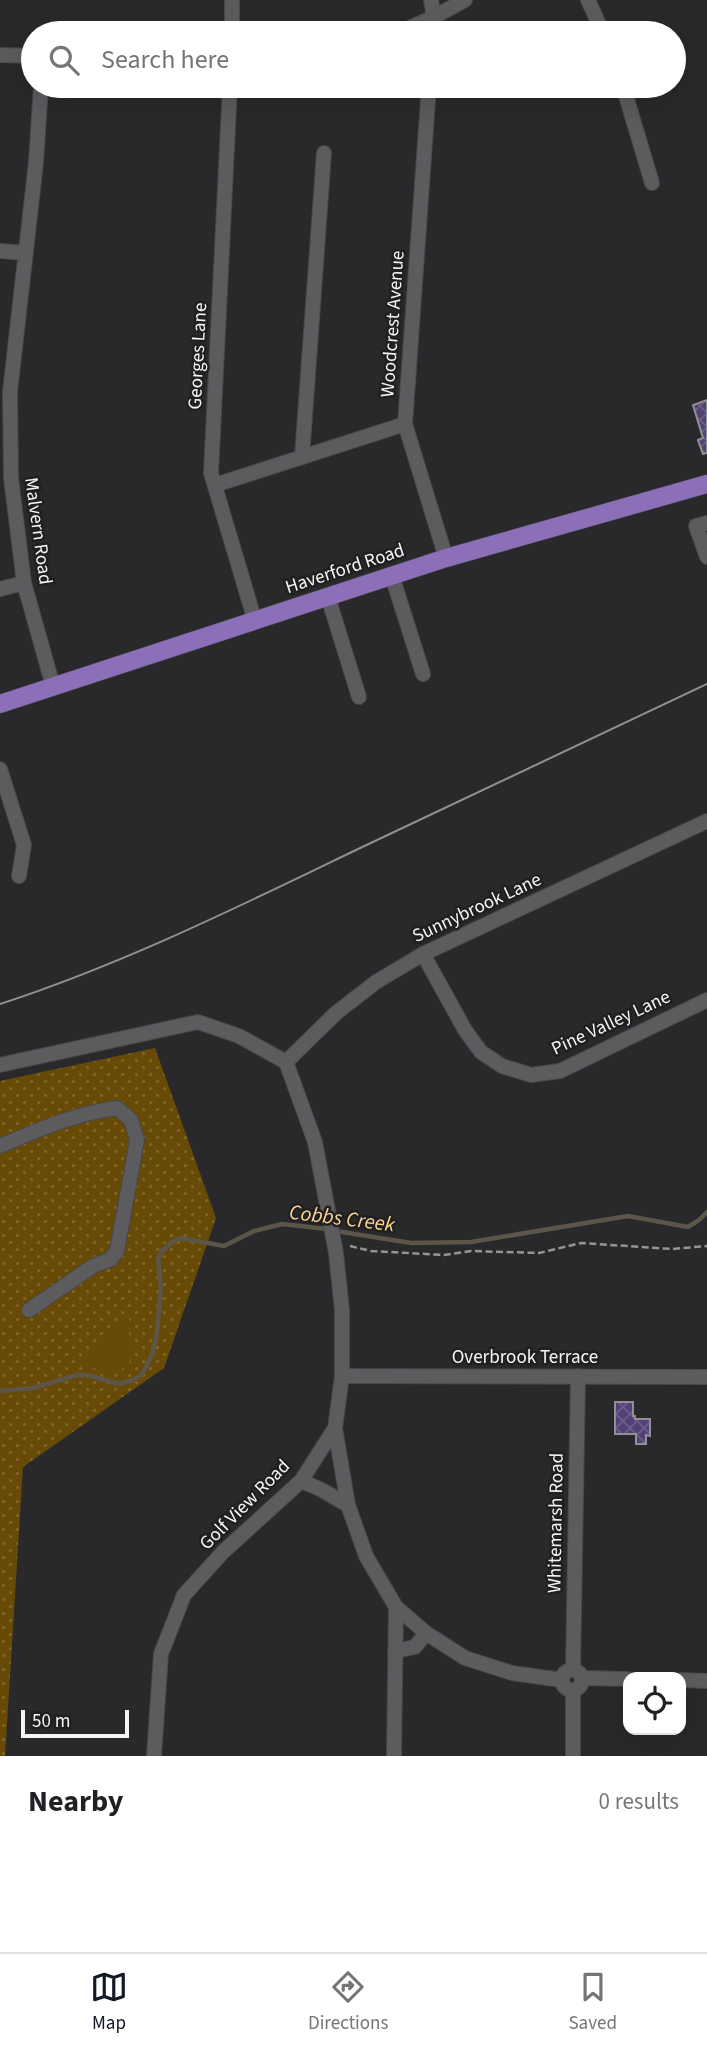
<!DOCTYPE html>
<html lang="en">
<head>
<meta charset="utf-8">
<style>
	body { margin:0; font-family:"Source Sans 3",sans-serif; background:#f6f6f6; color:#202124 }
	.controls { position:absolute; right:21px; bottom:21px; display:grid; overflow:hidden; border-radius:14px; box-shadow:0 7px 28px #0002 }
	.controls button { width:63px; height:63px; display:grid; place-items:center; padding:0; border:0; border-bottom:2px solid #e0e0e0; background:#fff; color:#202124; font:35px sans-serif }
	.scale { position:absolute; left:21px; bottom:18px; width:108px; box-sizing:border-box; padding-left:7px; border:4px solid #f5f4f6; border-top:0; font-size:19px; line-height:24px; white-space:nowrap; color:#f5f4f6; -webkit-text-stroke:5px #201f21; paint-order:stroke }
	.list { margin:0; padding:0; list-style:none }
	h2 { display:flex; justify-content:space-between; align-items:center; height:91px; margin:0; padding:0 28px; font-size:30px }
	h2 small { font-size:23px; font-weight:400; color:#757577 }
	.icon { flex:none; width:38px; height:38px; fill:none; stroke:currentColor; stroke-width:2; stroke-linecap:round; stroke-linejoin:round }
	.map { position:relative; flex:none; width:707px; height:1756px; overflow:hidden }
	.search { position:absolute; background:#fff; box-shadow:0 7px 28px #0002; left:21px; right:21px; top:21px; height:77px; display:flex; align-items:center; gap:18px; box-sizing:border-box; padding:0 24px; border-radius:38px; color:#757577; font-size:26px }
	.sheet { height:196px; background:#fff }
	nav { display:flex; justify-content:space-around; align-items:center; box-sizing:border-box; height:98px; border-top:2px solid #e0e0e0; background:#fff; font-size:19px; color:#757577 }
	nav a { display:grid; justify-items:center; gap:4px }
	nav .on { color:#111827 }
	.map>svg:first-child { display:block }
</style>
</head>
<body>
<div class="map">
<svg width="707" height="1756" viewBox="0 0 707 1756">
	<defs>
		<pattern id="grass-dots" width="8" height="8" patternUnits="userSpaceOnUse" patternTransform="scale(1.75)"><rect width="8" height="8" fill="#684a07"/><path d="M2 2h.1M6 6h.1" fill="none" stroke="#7e652c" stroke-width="1.8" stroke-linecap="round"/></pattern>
		<pattern id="building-cross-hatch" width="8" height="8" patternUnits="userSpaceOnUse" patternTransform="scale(1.75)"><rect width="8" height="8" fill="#534076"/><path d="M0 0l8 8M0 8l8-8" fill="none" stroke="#6c5c8a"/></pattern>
	</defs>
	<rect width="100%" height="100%" fill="#29292b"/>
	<polygon fill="url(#grass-dots)" points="155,1048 216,1218 164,1368 23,1467 5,1756 0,1756 0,1081"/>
	<path fill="#684a07" d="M121 1314 128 1315C131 1323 129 1329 129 1337 129 1343 132 1348 132 1354 129 1379 94 1374 82 1360L84 1354 106 1340Z"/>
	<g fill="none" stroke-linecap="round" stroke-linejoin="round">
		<g stroke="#5c554a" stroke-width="4.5">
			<polyline points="336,1231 411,1243 471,1242 628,1216 688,1227 699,1220 707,1212"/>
			<polyline points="0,1391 33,1388 77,1375 87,1375 119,1384 133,1380 142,1374 152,1355 157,1333 161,1287 158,1259 162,1251 172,1242 181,1238 224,1246 254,1231 282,1224 327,1229"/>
		</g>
	</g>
	<g fill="url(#building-cross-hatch)" stroke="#919093" stroke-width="2">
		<polygon points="707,400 707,453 703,454 698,440 703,438 693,405"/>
		<polygon points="615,1402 633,1402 633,1416 635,1416 635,1419 650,1419 650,1436 646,1435 646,1444 636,1444 636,1434 615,1434"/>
	</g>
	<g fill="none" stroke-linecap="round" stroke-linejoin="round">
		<g stroke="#48474a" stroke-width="16">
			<g id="minor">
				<polyline points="431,0 434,17 433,33"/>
				<polyline points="588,0 603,33"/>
				<polyline points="232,33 232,0"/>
				<polyline points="398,33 434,17 465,0"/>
				<polyline points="0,55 33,56"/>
				<polyline points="41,86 36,162 10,392 11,478 24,583 53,686"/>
				<polyline points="230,86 211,473 255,621"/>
				<polyline points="429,86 405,424 446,558"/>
				<polyline points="623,86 652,183"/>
				<polyline points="0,251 26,253"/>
				<polyline points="302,457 324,153"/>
				<polyline points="215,485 405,424"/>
				<polyline points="707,523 696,526 707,557"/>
				<polyline points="392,576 423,674"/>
				<polyline points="0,589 24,583"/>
				<polyline points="328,597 359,697"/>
				<polyline points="0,769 24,845 19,876"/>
				<polyline points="423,954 465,1030 481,1052 502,1066 531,1075 560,1071 707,1000"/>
				<polyline points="286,1062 336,1013 376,982 423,954 707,821"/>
				<polyline points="0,1065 198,1022 239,1036 286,1062 315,1142 336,1253 342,1310 342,1376 335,1428 301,1481 223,1552 184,1595 161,1654 154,1756"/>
				<path d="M0 1146C38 1130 76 1113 117 1108L131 1120 137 1140 117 1251 111 1259 93 1266 29 1310"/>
				<polyline points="342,1376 707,1377"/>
				<polyline points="335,1428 348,1505 366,1556 396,1607 426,1633 465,1658 512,1673 562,1680"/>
				<polyline points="301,1481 320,1489 348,1505"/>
				<polyline points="395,1651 415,1647 426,1633"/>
				<circle cx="572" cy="1680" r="10"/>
				<polyline points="573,1670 578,1376"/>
				<polyline points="582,1678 628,1679"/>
				<polyline points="681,1680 707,1681"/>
				<polyline points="394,1756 396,1607"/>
				<polyline points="573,1756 573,1690"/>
			</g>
		</g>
		<g stroke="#48474a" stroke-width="19">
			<polyline id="major" points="0,704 446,558 707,484"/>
		</g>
		<polyline stroke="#959597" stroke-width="2.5" stroke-dasharray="7 3.5" stroke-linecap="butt" points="350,1246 371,1251 444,1255 471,1251 539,1253 581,1243 672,1249 707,1246"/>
		<use href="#minor" stroke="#5c5b5e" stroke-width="14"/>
		<use href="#major" stroke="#8b6fb9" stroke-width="18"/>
		<path stroke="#909092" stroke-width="2" d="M0 1004C123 964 240 906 356 850 473 794 590 739 707 684"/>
	</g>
	<g text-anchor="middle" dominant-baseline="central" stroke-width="5" stroke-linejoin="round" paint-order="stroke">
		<g font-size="19" fill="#f5f4f6" stroke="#201f21">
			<text transform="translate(393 324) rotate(-86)">Woodcrest Avenue</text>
			<text transform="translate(198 356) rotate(-87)">Georges Lane</text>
			<text transform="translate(38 531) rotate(82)">Malvern Road</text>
			<text transform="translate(345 569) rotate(-18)">Haverford Road</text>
			<text transform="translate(477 908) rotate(-25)">Sunnybrook Lane</text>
			<text transform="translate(611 1023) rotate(-25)">Pine Valley Lane</text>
			<text x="525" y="1357">Overbrook Terrace</text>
			<text transform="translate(245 1505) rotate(-45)">Golf View Road</text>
			<text transform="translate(556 1523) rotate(-89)">Whitemarsh Road</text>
		</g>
		<g font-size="21" font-style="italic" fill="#fbd591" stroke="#201f21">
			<text transform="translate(342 1218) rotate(7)">Cobbs Creek</text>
		</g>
	</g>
</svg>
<div class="controls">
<button><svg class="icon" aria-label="locate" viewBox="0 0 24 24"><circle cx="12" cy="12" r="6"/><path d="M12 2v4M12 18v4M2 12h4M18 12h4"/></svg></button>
</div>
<div class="scale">50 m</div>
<div class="search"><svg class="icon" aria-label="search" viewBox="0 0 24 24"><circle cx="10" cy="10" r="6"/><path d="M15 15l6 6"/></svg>Search here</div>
</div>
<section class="sheet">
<h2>Nearby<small>0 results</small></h2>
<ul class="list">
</ul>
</section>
<nav>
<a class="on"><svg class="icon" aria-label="map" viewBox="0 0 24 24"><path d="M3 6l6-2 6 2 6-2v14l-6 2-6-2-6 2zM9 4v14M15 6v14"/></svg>Map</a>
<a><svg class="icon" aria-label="directions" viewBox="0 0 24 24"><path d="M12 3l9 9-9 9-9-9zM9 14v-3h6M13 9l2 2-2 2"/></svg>Directions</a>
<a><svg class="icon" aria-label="saved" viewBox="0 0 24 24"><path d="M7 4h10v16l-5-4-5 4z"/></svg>Saved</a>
</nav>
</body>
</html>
